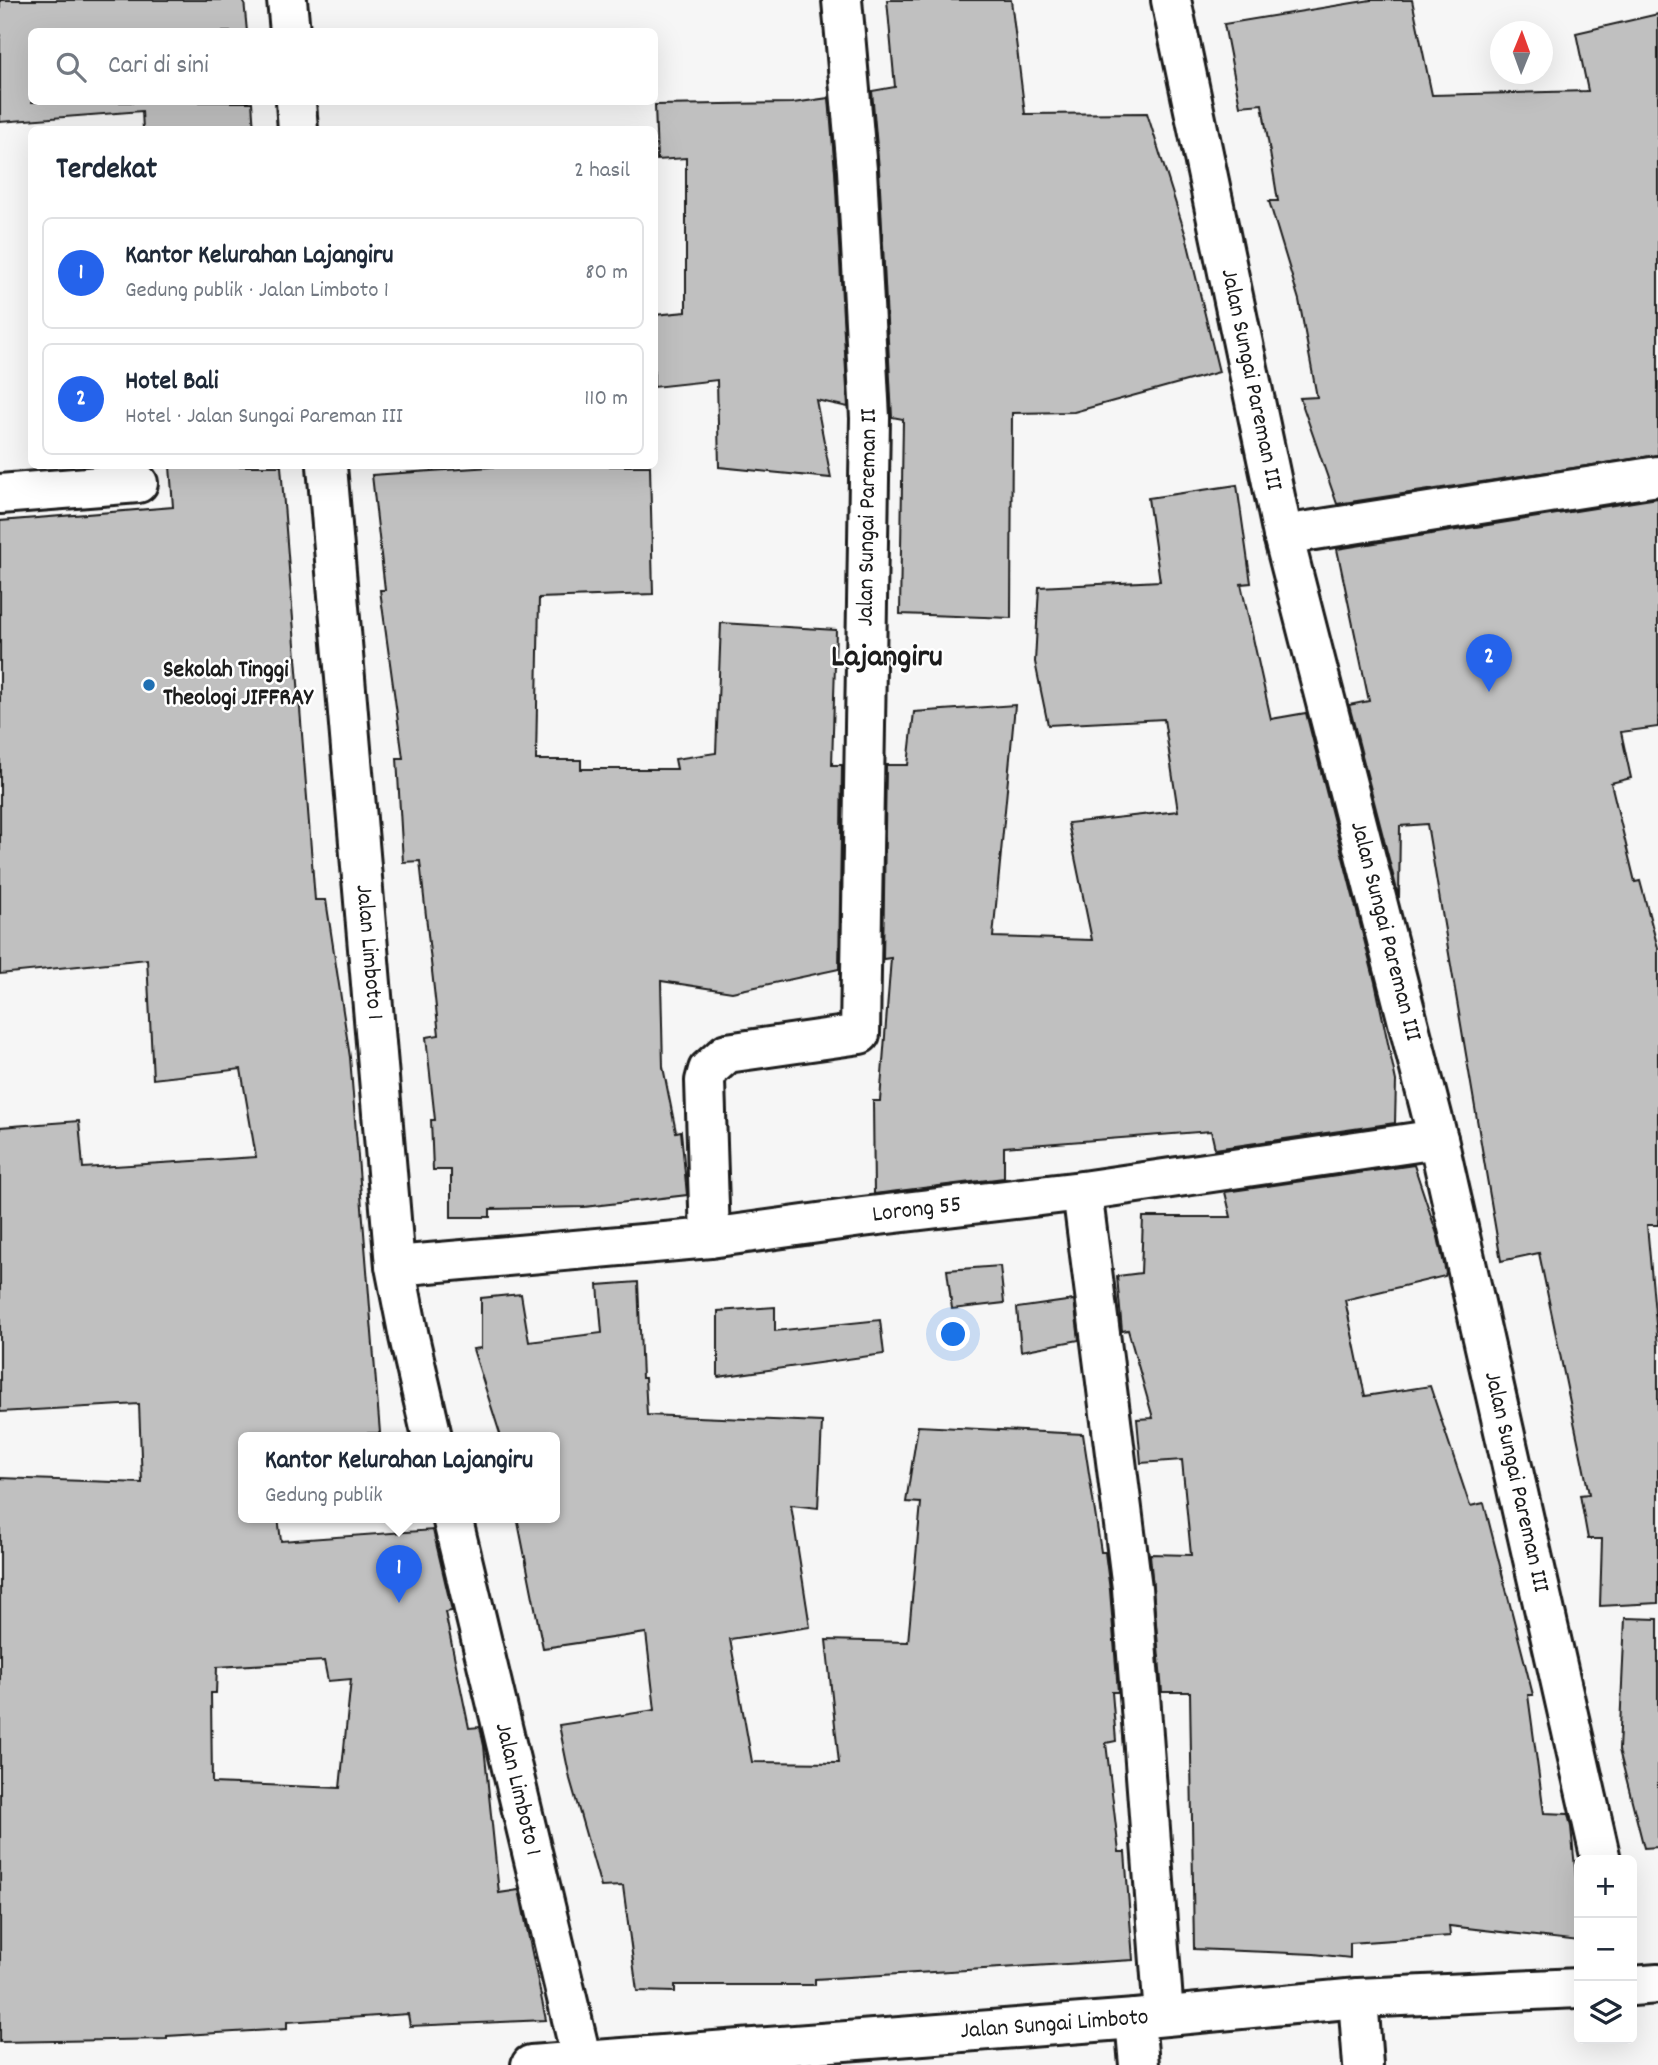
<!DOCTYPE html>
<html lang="id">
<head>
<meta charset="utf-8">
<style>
	body { margin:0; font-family:Dekko,sans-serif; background:#f6f6f7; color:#1f2937 }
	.controls { position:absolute; right:21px; bottom:21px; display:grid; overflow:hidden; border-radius:10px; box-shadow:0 7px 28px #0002 }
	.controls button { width:63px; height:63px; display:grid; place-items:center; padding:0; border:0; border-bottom:2px solid #e0e1e3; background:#fff; color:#1f2937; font:35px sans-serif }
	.compass { position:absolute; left:1490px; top:21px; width:63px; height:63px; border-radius:50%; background:#fff; box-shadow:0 7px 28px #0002; rotate:1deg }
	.you { position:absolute; left:954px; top:1335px; width:24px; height:24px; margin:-18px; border:5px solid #fff; border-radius:50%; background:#1a73e8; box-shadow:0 0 0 10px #1a73e833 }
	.badge { display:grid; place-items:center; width:46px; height:46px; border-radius:50%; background:#2563eb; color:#fff; font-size:23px; font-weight:700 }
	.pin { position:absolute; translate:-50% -58px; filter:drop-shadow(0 2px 4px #0008) }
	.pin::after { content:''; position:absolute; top:37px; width:24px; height:21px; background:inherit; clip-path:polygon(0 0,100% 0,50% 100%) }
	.popup { position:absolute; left:238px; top:1432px; width:322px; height:91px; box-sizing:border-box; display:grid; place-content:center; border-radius:10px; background:#fff; filter:drop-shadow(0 2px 5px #0005); font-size:23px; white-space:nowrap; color:#747a83 }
	.popup b { font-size:26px; color:#1f2937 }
	.popup::after { content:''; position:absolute; left:50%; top:100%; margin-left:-14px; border:14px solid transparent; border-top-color:#fff }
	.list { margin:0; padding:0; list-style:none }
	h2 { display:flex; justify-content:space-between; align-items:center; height:91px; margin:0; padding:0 28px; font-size:30px }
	h2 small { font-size:23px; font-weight:400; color:#747a83 }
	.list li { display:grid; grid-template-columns:46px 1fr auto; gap:21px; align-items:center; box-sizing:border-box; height:112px; margin:0 14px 14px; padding:0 14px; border:2px solid #e0e1e3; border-radius:10px }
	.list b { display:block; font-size:26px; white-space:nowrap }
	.list p { margin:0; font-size:23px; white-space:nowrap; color:#747a83 }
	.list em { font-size:23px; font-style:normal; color:#747a83 }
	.icon { flex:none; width:38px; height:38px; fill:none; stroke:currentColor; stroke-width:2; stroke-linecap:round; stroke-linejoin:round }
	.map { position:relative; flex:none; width:1658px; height:2065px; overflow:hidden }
	.search { position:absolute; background:#fff; box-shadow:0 7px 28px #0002; left:28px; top:28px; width:630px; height:77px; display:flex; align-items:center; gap:18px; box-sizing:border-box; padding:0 24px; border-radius:10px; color:#747a83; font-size:26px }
	.panel { position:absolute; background:#fff; box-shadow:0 7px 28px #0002; left:28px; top:126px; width:630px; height:343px; border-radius:10px }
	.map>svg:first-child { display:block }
</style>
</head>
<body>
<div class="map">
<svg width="1658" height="2065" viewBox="0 0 1658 2065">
	<rect width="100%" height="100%" fill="#f6f6f6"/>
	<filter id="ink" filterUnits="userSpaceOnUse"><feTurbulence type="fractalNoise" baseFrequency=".0143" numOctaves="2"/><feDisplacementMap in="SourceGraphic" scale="14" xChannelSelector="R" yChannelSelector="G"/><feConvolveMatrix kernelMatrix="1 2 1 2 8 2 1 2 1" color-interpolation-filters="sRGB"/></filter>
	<g filter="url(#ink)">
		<g fill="#c0c0c0" stroke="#1c1c1c" stroke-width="2" fill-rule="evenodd">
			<polygon points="0,0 244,0 247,32 32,32 32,102 252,102 254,130 143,130 142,111 0,122"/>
			<polygon points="887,0 1011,0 1025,114 1147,113 1186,236 1219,372 1074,412 1012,413 1011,618 900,614 903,419 892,417 879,169 872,91 895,87"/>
			<polygon points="1371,0 1412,0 1432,95 1588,91 1576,33 1658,14 1658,455 1337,504 1300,398 1317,397 1299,300 1269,201 1278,201 1262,104 1240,106 1224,24"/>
			<polygon points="829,98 835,172 848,407 816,400 831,478 719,467 717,380 654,387 654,315 686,312 686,158 657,160 655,105 793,103"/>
			<path d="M170 466H281L315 900H326L350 1057 380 1433 243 1437V1517H278L281 1541 433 1530 452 1611 445 1612 469 1728 480 1727 484 1746 499 1893 519 1890 546 2020 410 2026 408 2014 287 2022V2029L167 2036V2039L0 2042V1478L142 1483 139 1404 0 1412V1127L79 1121 83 1168 256 1157 241 1069 153 1079 147 959 0 974V521L173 507ZM324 1661 328 1681 351 1679 340 1788 212 1783 211 1693H216L217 1667Z"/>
			<polygon points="506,466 650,466 653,594 539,598 536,760 581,760 581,769 677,769 675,759 716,753 721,623 836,630 832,765 842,765 839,969 732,992 661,981 663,1067 676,1132 681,1131 687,1195 584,1207 490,1209 490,1217 451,1217 451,1170 433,1170 431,1120 435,1120 426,1037 439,1035 420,861 403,862 397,758 403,758 380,590 385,590 372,475"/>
			<polygon points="1237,485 1251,583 1241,584 1271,719 1306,713 1375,982 1396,1081 1395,1123 1215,1149 1211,1131 1004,1147 1004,1178 874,1194 873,1101 880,1101 891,958 883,959 886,765 908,765 914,712 1015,705 993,937 1092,940 1068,823 1178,811 1164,719 1048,725 1035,662 1039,587 1160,581 1148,498"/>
			<polygon points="1658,498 1658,727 1621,732 1631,778 1611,783 1635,882 1640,881 1658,948 1658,1225 1647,1225 1658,1346 1658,1603 1600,1606 1602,1539 1588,1539 1580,1495 1589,1494 1539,1253 1501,1261 1427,824 1400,826 1399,898 1349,705 1369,701 1337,549"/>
			<polygon points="1414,1165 1438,1237 1446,1273 1445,1276 1345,1300 1365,1396 1430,1386 1470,1506 1484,1503 1533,1695 1528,1695 1544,1813 1568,1814 1571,1827 1579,1909 1579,1941 1449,1926 1450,1936 1350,1943 1350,1958 1314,1954 1194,1949 1190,1692 1162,1692 1150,1554 1191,1555 1182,1460 1141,1463 1137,1419 1153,1418 1128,1330 1122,1331 1117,1276 1141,1273 1143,1217 1231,1217 1225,1192"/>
			<polygon points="1000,1266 1004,1303 952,1309 947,1270"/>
			<polygon points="638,1282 642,1378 645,1378 647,1415 822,1422 818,1508 791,1505 810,1627 730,1639 752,1762 839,1763 826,1640 908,1642 921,1503 906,1502 918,1426 1083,1434 1101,1552 1105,1552 1110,1590 1118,1692 1112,1692 1116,1741 1106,1743 1119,1852 1125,1852 1133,1960 815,1979 815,1985 675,1985 675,1992 637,1991 623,1886 601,1887 570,1779 559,1725 655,1710 646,1633 543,1648 517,1517 555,1517 555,1437 501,1437 473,1349 481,1348 481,1298 521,1294 529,1342 602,1333 598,1285"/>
			<polygon points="1074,1300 1079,1340 1021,1351 1017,1308"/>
			<polygon points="775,1307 775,1331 880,1320 884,1354 718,1377 718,1311"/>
			<polygon points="1625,1618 1658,1619 1658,1847 1644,1848 1619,1750"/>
		</g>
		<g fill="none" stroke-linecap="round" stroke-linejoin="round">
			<g stroke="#1c1c1c" stroke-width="44">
				<g id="minor">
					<polyline points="287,0 290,32"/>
					<path id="s1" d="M1171 0 1283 535 1438 1139 1601 1860"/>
					<polyline points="296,102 298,130"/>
					<path id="s2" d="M327 466 395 1266 409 1337 432 1437"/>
					<polyline points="0,494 138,483"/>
					<polyline points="1283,535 1658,476"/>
					<polyline points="1082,1191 1132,1588 1164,2016"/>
					<path id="s3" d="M710 1238 705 1081 708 1070 727 1053 860 1034 870 418 857 170 842 0"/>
					<path id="s4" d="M395 1266 710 1238 862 1217 1082 1191 1438 1139"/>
					<path id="s5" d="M452 1517 582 2061"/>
					<polyline points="1632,1986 1658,1984"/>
					<polyline points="1358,1998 1363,2065"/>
					<polyline points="1135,2019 1139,2065"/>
					<path id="s6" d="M531 2065 1135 2019 1358 1998 1579 1988"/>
				</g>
			</g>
			<use href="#minor" stroke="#fff" stroke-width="38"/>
		</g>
	</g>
	<circle fill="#1f6fb2" stroke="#fff" stroke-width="2.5" cx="149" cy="685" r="7"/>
	<g text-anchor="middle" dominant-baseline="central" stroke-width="5" stroke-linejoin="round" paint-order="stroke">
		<g font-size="24" fill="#1c1c1c" stroke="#fff">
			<text stroke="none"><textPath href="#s1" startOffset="388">Jalan Sungai Pareman III</textPath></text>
			<text stroke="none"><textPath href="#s3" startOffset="845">Jalan Sungai Pareman II</textPath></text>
			<text stroke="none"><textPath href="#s1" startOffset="956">Jalan Sungai Pareman III</textPath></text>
			<text stroke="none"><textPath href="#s2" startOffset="488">Jalan Limboto 1</textPath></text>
			<text stroke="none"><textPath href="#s4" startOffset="525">Lorong 55</textPath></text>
			<text stroke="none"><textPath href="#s1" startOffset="1522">Jalan Sungai Pareman III</textPath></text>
			<text stroke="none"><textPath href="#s5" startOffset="280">Jalan Limboto 1</textPath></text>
			<text stroke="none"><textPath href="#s6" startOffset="525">Jalan Sungai Limboto</textPath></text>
		</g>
		<g font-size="24" font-weight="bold" fill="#1c1c1c" stroke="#fff" text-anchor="start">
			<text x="163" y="671">Sekolah Tinggi<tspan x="163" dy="28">Theologi JIFFRAY</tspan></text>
		</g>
		<g font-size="32" font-weight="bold" fill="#1c1c1c" stroke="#fff">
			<text x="887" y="659">Lajangiru</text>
		</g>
	</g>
</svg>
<div class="controls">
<button>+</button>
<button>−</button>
<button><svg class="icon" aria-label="layers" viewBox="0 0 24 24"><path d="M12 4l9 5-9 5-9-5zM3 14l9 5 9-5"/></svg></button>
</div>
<svg class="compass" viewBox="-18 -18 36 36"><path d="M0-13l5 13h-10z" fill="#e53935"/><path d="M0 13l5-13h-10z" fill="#747a83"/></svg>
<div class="you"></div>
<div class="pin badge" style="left:399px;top:1603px">1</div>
<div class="popup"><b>Kantor Kelurahan Lajangiru</b>Gedung publik</div>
<div class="pin badge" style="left:1489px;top:692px">2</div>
<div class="search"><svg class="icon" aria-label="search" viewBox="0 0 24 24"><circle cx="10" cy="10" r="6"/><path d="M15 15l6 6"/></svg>Cari di sini</div>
<section class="panel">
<h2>Terdekat<small>2 hasil</small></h2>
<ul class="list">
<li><span class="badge">1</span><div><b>Kantor Kelurahan Lajangiru</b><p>Gedung publik · Jalan Limboto 1</p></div><em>80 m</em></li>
<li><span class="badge">2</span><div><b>Hotel Bali</b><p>Hotel · Jalan Sungai Pareman III</p></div><em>110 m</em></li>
</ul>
</section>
</div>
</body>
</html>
